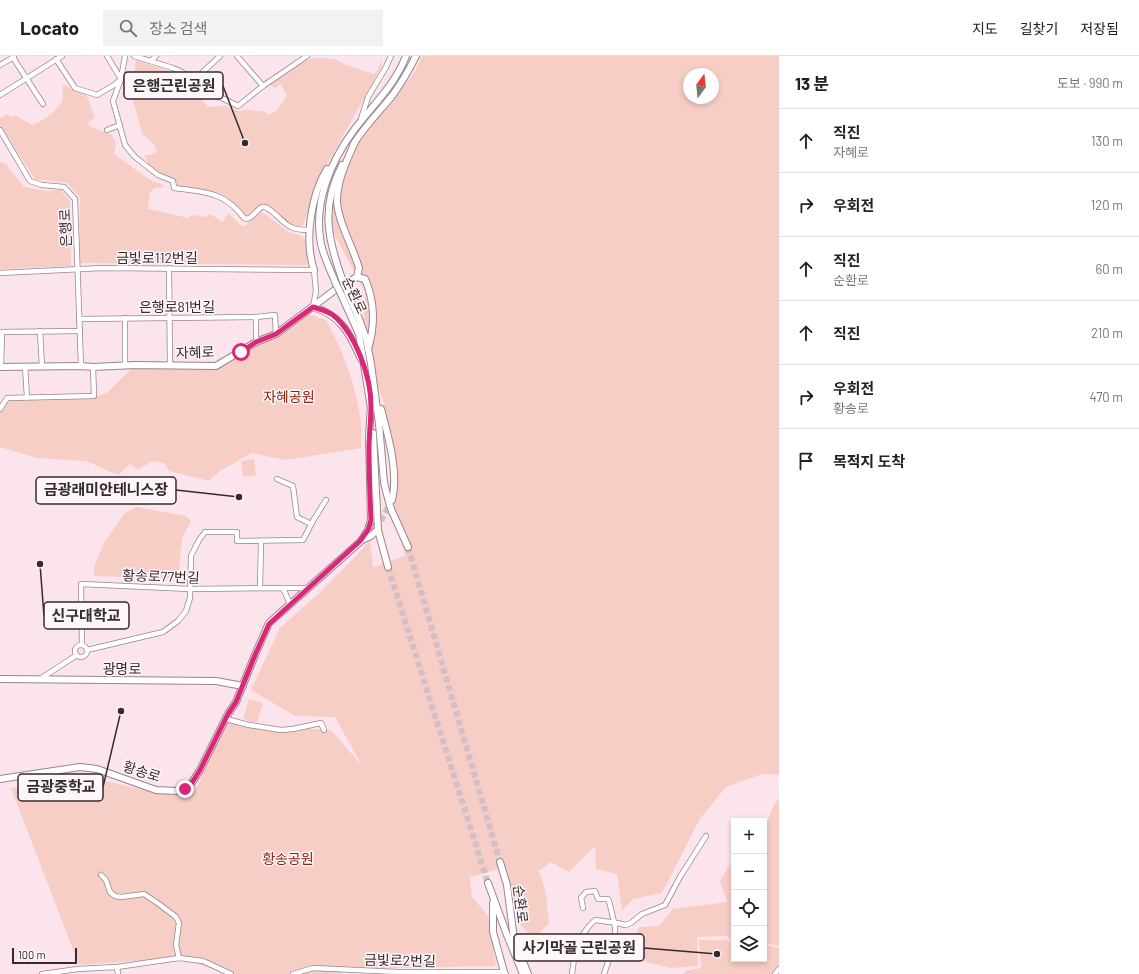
<!DOCTYPE html>
<html lang="ko">
<head>
<meta charset="utf-8">
<style>
	body { margin:0; font-family:Barlow,"Noto Sans KR",sans-serif; background:#f2f2f2; color:#202124 }
	.controls { position:absolute; right:12px; bottom:12px; display:grid; overflow:hidden; border-radius:0px; box-shadow:0 2px 6px #0003 }
	.controls button { width:36px; height:36px; display:grid; place-items:center; padding:0; border:0; border-bottom:1px solid #e0e0e0; background:#fff; color:#202124; font:20px sans-serif }
	.compass { position:absolute; left:683px; top:12px; width:36px; height:36px; border-radius:50%; background:#fff; box-shadow:0 2px 6px #0003; rotate:15deg }
	.scale { position:absolute; left:12px; bottom:10px; width:65px; box-sizing:border-box; padding-left:4px; border:2px solid #342b2e; border-top:0; font-size:11px; line-height:14px; white-space:nowrap; color:#342b2e; -webkit-text-stroke:3px #fff6f9; paint-order:stroke }
	.stop { position:absolute; width:12px; height:12px; margin:-9px; border:3px solid #db2777; border-radius:50%; background:#fff }
	.stop.end { background:#db2777; border-color:#fff; box-shadow:0 1px 4px #0008 }
	.list { margin:0; padding:0; list-style:none }
	h2 { display:flex; justify-content:space-between; align-items:center; height:52px; margin:0; padding:0 16px; font-size:17px }
	h2 small { font-size:13px; font-weight:400; color:#757577 }
	.list li { display:grid; grid-template-columns:26px 1fr auto; gap:12px; align-items:center; box-sizing:border-box; height:64px; padding:0 16px; border-top:1px solid #e0e0e0 }
	.list b { display:block; font-size:15px; white-space:nowrap }
	.list p { margin:0; font-size:13px; white-space:nowrap; color:#757577 }
	.list em { font-size:13px; font-style:normal; color:#757577 }
	.icon { flex:none; width:22px; height:22px; fill:none; stroke:currentColor; stroke-width:2; stroke-linecap:round; stroke-linejoin:round }
	.map { position:relative; flex:none; width:779px; height:918px; overflow:hidden }
	header { display:flex; align-items:center; gap:24px; box-sizing:border-box; height:56px; padding:0 20px; background:#fff; border-bottom:1px solid #e0e0e0 }
	header strong { font-size:19px }
	nav { display:flex; gap:22px; margin-inline-start:auto; font-size:14px }
	.search { width:280px; height:36px; background:#f2f2f2; display:flex; align-items:center; gap:10px; box-sizing:border-box; padding:0 14px; border-radius:0px; color:#757577; font-size:15px }
	main { display:flex }
	aside { flex:1; background:#fff }
	.map>svg:first-child { display:block }
</style>
</head>
<body>
<header>
<strong>Locato</strong>
<div class="search"><svg class="icon" aria-label="search" viewBox="0 0 24 24"><circle cx="10" cy="10" r="6"/><path d="M15 15l6 6"/></svg>장소 검색</div>
<nav><a>지도</a><a>길찾기</a><a>저장됨</a></nav>
</header>
<main>
<div class="map">
<svg width="779" height="918" viewBox="0 0 779 918">
	<rect width="100%" height="100%" fill="#fbe4ec"/>
	<g fill="#f7cec6" fill-rule="evenodd">
		<path d="M422 0H779V719L762 718 726 731 699 764 662 837 633 843 622 855 617 818 596 813 595 790 569 816 551 806 539 815 545 833 549 867 533 883 521 869 505 811 470 821 472 841 488 860 496 910 341 913 342 918H227L179 902 79 909 11 732 78 719 159 737H180L197 731 226 663 276 671 331 674 362 710 335 661 295 660 251 634 280 572 319 537 355 501 370 484 373 511 405 500 392 436 383 344 362 291 365 236 331 172 329 145 336 118 379 61 394 44 415 15ZM689 18H713V42H689Z"/>
		<path d="M314 2 335 3 346 9 374 18 378 14 382 3V10L325 112 303 169 293 172 266 150 260 149 256 155 244 161 220 138 211 136H206L190 131 172 130 171 125 153 117 144 99H151L157 95 154 89 142 77 130 32 134 22 136 4 184 20 208 51 226 50 239 55C250 52 254 56 264 55L269 59 276 55 287 40 281 28 275 32 269 28 297 8Z"/>
		<path d="M63 28 78 36 84 33 95 62 88 66 90 70 112 79 116 88 114 98 150 124 161 128 165 131 155 132 150 137 148 153 188 162 192 159 205 161 210 158 223 166 228 157 242 170 246 169 261 156C271 161 278 169 287 175 290 177 295 177 299 179 312 184 308 198 307 209L79 207 80 142 67 127 35 123 0 70V62L6 58 12 61 17 60 32 69C42 66 62 52 63 41 63 37 62 33 63 28Z"/>
		<polygon points="0,106 6,108 24,131 46,135 61,134 70,145 71,210 0,213"/>
		<path d="M305 257 326 264C343 294 357 333 361 367 362 375 361 384 361 392L286 404 252 397 220 415 209 425 169 415 164 407 152 405 138 414 130 408 118 419 86 405 37 402 0 391V354L7 342 99 340 108 336 135 309 216 310 276 278Z"/>
		<polygon points="254,403 256,419 243,421 241,405"/>
		<polygon points="136,451 186,460 191,465 182,482 178,523 94,520 94,511 104,487 124,458"/>
		<polygon points="249,643 263,647 257,667 243,663"/>
		<polygon points="779,742 779,890 764,887 764,772 774,749"/>
		<polygon points="734,801 734,888 727,880 697,881 698,910 671,912 642,905 636,882 639,871 659,870 673,853 727,846 720,825"/>
		<polygon points="699,884 726,884 734,889 734,903 764,903 764,890 766,889 779,892 779,918 682,918 688,914 701,912"/>
	</g>
	<g fill="none" stroke-linecap="round" stroke-linejoin="round">
		<g stroke="#d3bfc6" stroke-width="6" stroke-dasharray="6 3" stroke-linecap="butt">
			<polyline points="377,473 391,445"/>
			<polyline points="408,491 500,806"/>
			<polyline points="388,511 488,827"/>
		</g>
		<g stroke="#9a858c" stroke-width="6">
			<g id="street">
				<polyline points="12,0 43,48"/>
				<path d="M125 0 121 23 113 45 125 89 135 101 158 119 173 125 174 132C180 133 185 133 190 134 215 137 229 142 244 162L247 163C254 161 256 154 262 151 269 149 283 168 291 171 296 174 304 174 310 174"/>
				<polyline points="134,0 173,12 182,16 206,37 220,41 238,50 263,30"/>
				<polyline points="237,0 263,30 307,0"/>
				<polyline points="56,3 75,32 97,39 114,29 121,23 107,0"/>
				<polyline points="151,5 156,0"/>
				<polyline points="0,9 14,1"/>
				<polyline points="193,25 220,0"/>
				<polyline points="0,39 62,0"/>
				<polyline points="361,63 368,41 386,11 391,0"/>
				<polyline points="0,74 30,125 42,129 64,131 75,143 81,310"/>
				<polyline points="107,74 120,69"/>
				<polyline points="169,212 170,309"/>
				<polyline points="0,217 102,212 314,214 316,235 313,251"/>
				<polyline points="256,261 256,286"/>
				<polyline points="79,263 256,261 275,259 276,278"/>
				<polyline points="40,275 42,310"/>
				<polyline points="0,276 80,275"/>
				<polyline points="125,309 125,262"/>
				<polyline points="25,310 27,341"/>
				<polyline points="1,311 2,276"/>
				<polyline points="0,353 7,342 94,340 93,311"/>
				<polyline points="277,423 293,430 297,461 311,468"/>
				<polyline points="260,532 261,486"/>
				<polyline points="283,532 308,532"/>
				<polyline points="82,589 81,528 190,533 283,532 290,548"/>
				<circle cx="81" cy="595" r="6"/>
				<polyline points="87,594 163,576 178,565 186,555 190,542 191,500 199,484 205,476 237,476 237,485 303,484 314,463 326,444"/>
				<polyline points="40,623 77,599"/>
				<polyline points="226,663 249,669 281,674 293,673 321,667 324,674"/>
				<polyline points="101,819 106,824 110,836 115,840 121,841 144,838 159,848 176,861 179,867 176,889 179,902"/>
				<polyline points="583,852 581,842 586,836 595,835 598,843 608,843 609,845 615,870 615,886 604,918"/>
				<polyline points="117,911 118,918"/>
				<polyline points="42,918 78,913 117,911 179,902 203,905 231,918"/>
				<polyline points="293,918 313,912 398,916 504,916 506,918"/>
				<polyline points="572,918 576,888 589,870 595,864 617,867 625,869 631,867 642,858 665,849 680,821 706,780"/>
				<polyline points="775,918 779,913"/>
			</g>
		</g>
		<g stroke="#9a858c" stroke-width="8">
			<g id="secondary">
				<path d="M353 89C364 71 379 56 392 40 401 28 409 14 416 0"/>
				<path d="M342 109C321 150 327 181 342 223"/>
				<path d="M314 214C304 184 311 139 327 113"/>
				<path d="M357 221 365 223C375 246 375 270 368 293"/>
				<path d="M336 228C331 215 324 202 321 188 313 148 330 106 354 74 372 50 395 29 406 0"/>
				<polyline points="345,231 359,263 366,282 371,308 379,368 384,426 387,439 391,453 408,491"/>
				<polyline points="341,238 359,278 371,352"/>
				<path d="M313 251C341 259 350 278 361 303"/>
				<path d="M0 311 81 310 93 311 135 309 216 310 256 286 276 278 339 231 357 221 359 212C353 191 338 166 337 145 337 124 347 104 355 86"/>
				<path d="M381 353C388 379 399 417 392 444"/>
				<polyline points="373,377 378,474 388,511"/>
				<polyline points="362,484 371,480 375,476"/>
				<polyline points="0,623 216,625 243,630"/>
				<polyline points="0,723 80,711 97,713 156,734 176,735 185,733 191,728 200,714 228,658 236,646 255,599 269,567 361,485 368,474 371,464 369,381 371,349"/>
				<polyline points="500,806 507,829 514,883 528,918"/>
				<polyline points="488,827 507,879 523,918"/>
				<polyline points="493,847 493,876 504,916"/>
			</g>
		</g>
		<use href="#street" stroke="#fff" stroke-width="4.5"/>
		<use href="#secondary" stroke="#fff" stroke-width="6"/>
		<g stroke="#9a858c" stroke-width="8" stroke-linecap="butt">
			<g id="secondary-bridge">
				<polyline points="342,223 345,231"/>
				<polyline points="336,228 341,238"/>
			</g>
		</g>
		<use href="#secondary-bridge" stroke="#fff" stroke-width="6"/>
	</g>
	<g fill="none" stroke-linecap="round" stroke-linejoin="round">
		<path stroke="#db2777" stroke-width="5" d="M185 733 191 728 200 714 228 658 236 646 255 599 269 568 360 485 368 474 371 464C370 440 369 417 369 393 369 379 371 365 371 350 371 321 356 278 333 259 327 255 320 253 313 251L276 278 256 286 241 296"/>
	</g>
	<g text-anchor="middle" dominant-baseline="central" stroke-width="3" stroke-linejoin="round" paint-order="stroke">
		<g font-size="14" fill="#342b2e" stroke="#fff6f9">
			<text transform="translate(65 172) rotate(-92)">은행로</text>
			<text x="157" y="201">금빛로112번길</text>
			<text transform="translate(355 239) rotate(65)">순환로</text>
			<text x="177" y="250">은행로81번길</text>
			<text transform="translate(195 296) rotate(-2)">자혜로</text>
			<text transform="translate(161 520) rotate(2)">황송로77번길</text>
			<text x="122" y="612">광명로</text>
			<text transform="translate(142 715) rotate(17)">황송로</text>
			<text transform="translate(521 848) rotate(83)">순환로</text>
			<text transform="translate(400 904) rotate(1)">금빛로2번길</text>
		</g>
		<g font-size="14" fill="#8f210c" stroke="#fff6f9">
			<text x="289" y="340">자혜공원</text>
			<text x="288" y="802">황송공원</text>
		</g>
	</g>
	<path fill="none" stroke="#342b2e" stroke-width="1.5" d="M245 87L223 30M239 441L176 434M40 508L44 560M121 655L103 731M717 898L644 892"/>
	<g fill="#342b2e" stroke="#fff6f9" stroke-width="1.5">
		<circle cx="245" cy="87" r="4"/>
		<circle cx="239" cy="441" r="4"/>
		<circle cx="40" cy="508" r="4"/>
		<circle cx="121" cy="655" r="4"/>
		<circle cx="717" cy="898" r="4"/>
	</g>
	<g fill="#fff6f9" stroke="#342b2e" stroke-width="1.5">
		<rect x="124" y="16" width="99" height="27" rx="4"/>
		<rect x="36" y="421" width="140" height="27" rx="4"/>
		<rect x="44" y="546" width="85" height="27" rx="4"/>
		<rect x="18" y="718" width="85" height="27" rx="4"/>
		<rect x="514" y="878" width="130" height="27" rx="4"/>
	</g>
	<g font-size="15" text-anchor="middle" font-weight="bold" fill="#342b2e">
		<text x="174" y="35">은행근린공원</text>
		<text x="106" y="439">금광래미안테니스장</text>
		<text x="86" y="565">신구대학교</text>
		<text x="61" y="736">금광중학교</text>
		<text x="579" y="897">사기막골 근린공원</text>
	</g>
</svg>
<div class="controls">
<button>+</button>
<button>−</button>
<button><svg class="icon" aria-label="locate" viewBox="0 0 24 24"><circle cx="12" cy="12" r="6"/><path d="M12 2v4M12 18v4M2 12h4M18 12h4"/></svg></button>
<button><svg class="icon" aria-label="layers" viewBox="0 0 24 24"><path d="M12 4l9 5-9 5-9-5zM3 14l9 5 9-5"/></svg></button>
</div>
<svg class="compass" viewBox="-18 -18 36 36"><path d="M0-13l5 13h-10z" fill="#e53935"/><path d="M0 13l5-13h-10z" fill="#757577"/></svg>
<div class="scale">100 m</div>
<div class="stop" style="left:241px;top:296px"></div>
<div class="stop end" style="left:185px;top:733px"></div>
</div>
<aside>
<h2>13 분<small>도보 · 990 m</small></h2>
<ul class="list">
<li><svg class="icon" aria-label="ahead" viewBox="0 0 24 24"><path d="M12 20V5M6 11l6-6 6 6"/></svg><div><b>직진</b><p>자혜로</p></div><em>130 m</em></li>
<li><svg class="icon" aria-label="right" viewBox="0 0 24 24"><path d="M7 20v-9h11M14 6l5 5-5 5"/></svg><div><b>우회전</b></div><em>120 m</em></li>
<li><svg class="icon" aria-label="ahead" viewBox="0 0 24 24"><path d="M12 20V5M6 11l6-6 6 6"/></svg><div><b>직진</b><p>순환로</p></div><em>60 m</em></li>
<li><svg class="icon" aria-label="ahead" viewBox="0 0 24 24"><path d="M12 20V5M6 11l6-6 6 6"/></svg><div><b>직진</b></div><em>210 m</em></li>
<li><svg class="icon" aria-label="right" viewBox="0 0 24 24"><path d="M7 20v-9h11M14 6l5 5-5 5"/></svg><div><b>우회전</b><p>황송로</p></div><em>470 m</em></li>
<li><svg class="icon" aria-label="arrive" viewBox="0 0 24 24"><path d="M6 21V4h12l-3 4 3 4H6"/></svg><div><b>목적지 도착</b></div></li>
</ul>
</aside>
</main>
</body>
</html>
